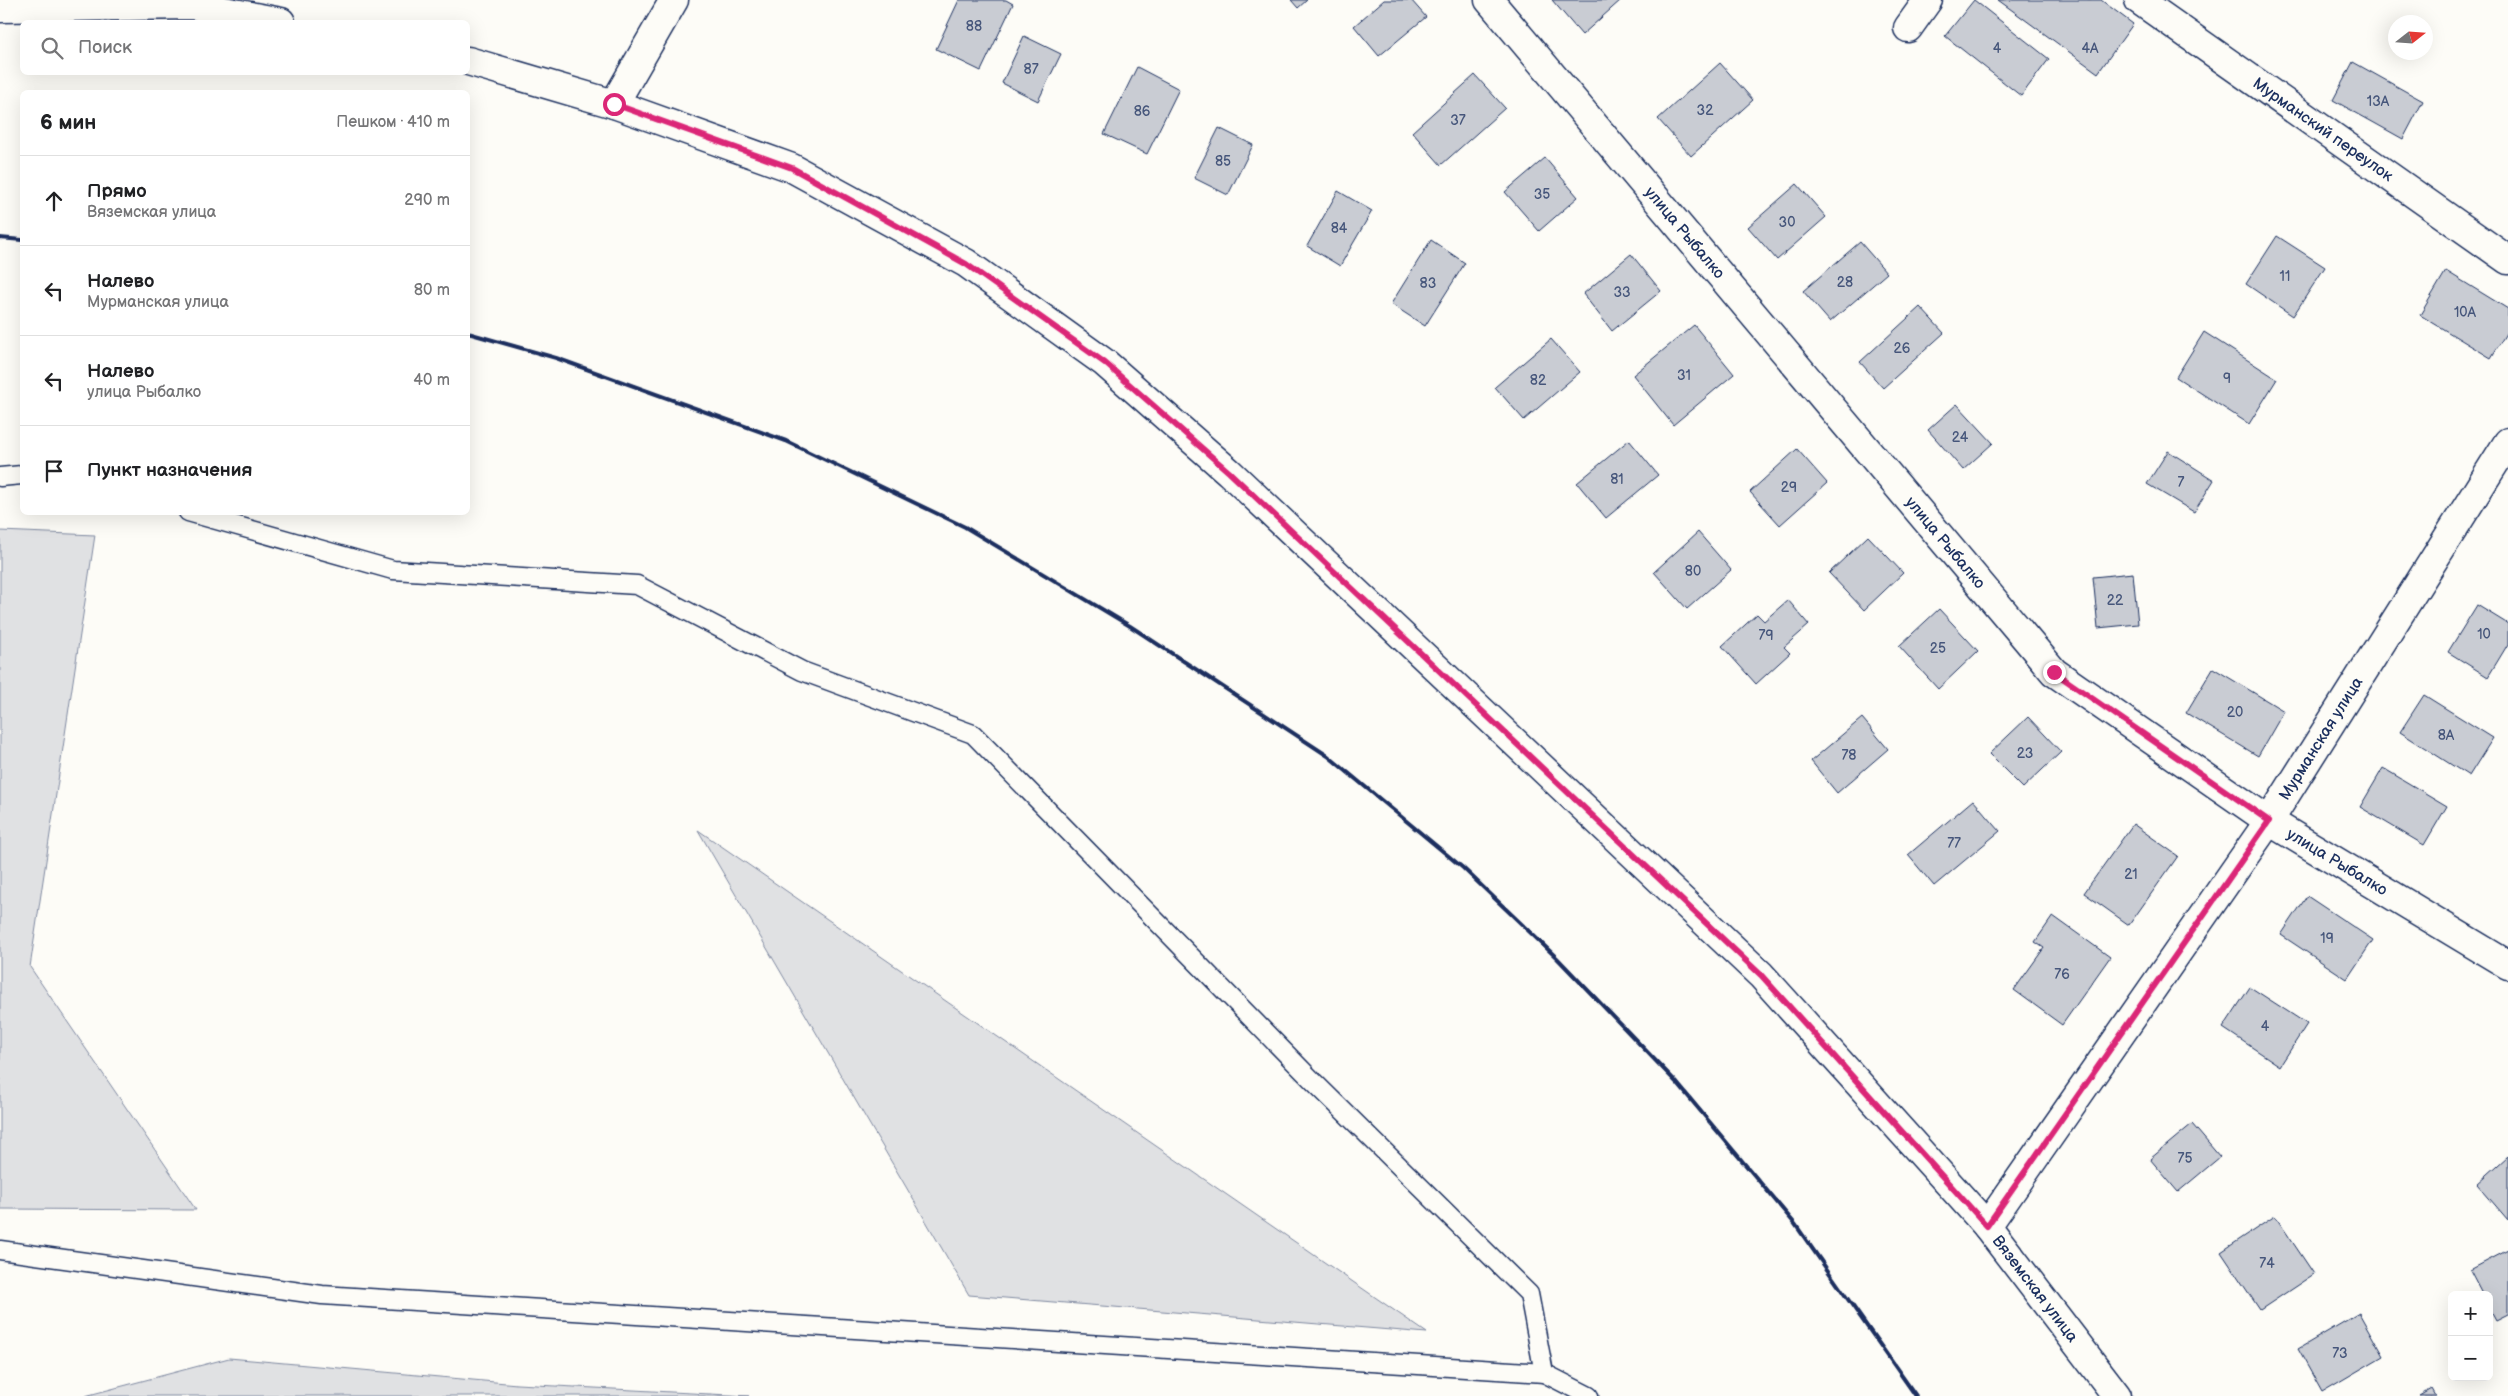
<!DOCTYPE html>
<html lang="ru">
<head>
<meta charset="utf-8">
<style>
	body { margin:0; font-family:"Balsamiq Sans",sans-serif; background:#f6f6f6; color:#202124 }
	.controls { position:absolute; right:15px; bottom:15px; display:grid; overflow:hidden; border-radius:8px; box-shadow:0 5px 20px #0002 }
	.controls button { width:45px; height:45px; display:grid; place-items:center; padding:0; border:0; border-bottom:1px solid #e0e0e0; background:#fff; color:#202124; font:25px sans-serif }
	.compass { position:absolute; left:2388px; top:15px; width:45px; height:45px; border-radius:50%; background:#fff; box-shadow:0 5px 20px #0002; rotate:73deg }
	.stop { position:absolute; width:15px; height:15px; margin:-11px; border:4px solid #db2777; border-radius:50%; background:#fff }
	.stop.end { background:#db2777; border-color:#fff; box-shadow:0 1px 5px #0008 }
	.list { margin:0; padding:0; list-style:none }
	h2 { display:flex; justify-content:space-between; align-items:center; height:65px; margin:0; padding:0 20px; font-size:21px }
	h2 small { font-size:16px; font-weight:400; color:#757577 }
	.list li { display:grid; grid-template-columns:32px 1fr auto; gap:15px; align-items:center; box-sizing:border-box; height:90px; padding:0 20px; border-top:1px solid #e0e0e0 }
	.list b { display:block; font-size:19px; white-space:nowrap }
	.list p { margin:0; font-size:16px; white-space:nowrap; color:#757577 }
	.list em { font-size:16px; font-style:normal; color:#757577 }
	.icon { flex:none; width:28px; height:28px; fill:none; stroke:currentColor; stroke-width:2; stroke-linecap:round; stroke-linejoin:round }
	.map { position:relative; flex:none; width:2508px; height:1396px; overflow:hidden }
	.search { position:absolute; background:#fff; box-shadow:0 5px 20px #0002; left:20px; top:20px; width:450px; height:55px; display:flex; align-items:center; gap:12px; box-sizing:border-box; padding:0 18px; border-radius:8px; color:#757577; font-size:19px }
	.panel { position:absolute; background:#fff; box-shadow:0 5px 20px #0002; left:20px; top:90px; width:450px; height:425px; border-radius:8px }
	.map>svg:first-child { display:block }
</style>
</head>
<body>
<div class="map">
<svg width="2508" height="1396" viewBox="0 0 2508 1396">
	<rect width="100%" height="100%" fill="#fdfcf7"/>
	<filter id="ink" filterUnits="userSpaceOnUse"><feTurbulence type="fractalNoise" baseFrequency=".02" numOctaves="2"/><feDisplacementMap in="SourceGraphic" scale="10" xChannelSelector="R" yChannelSelector="G"/><feConvolveMatrix kernelMatrix="1 2 1 2 8 2 1 2 1" color-interpolation-filters="sRGB"/></filter>
	<g filter="url(#ink)">
		<g fill="#e0e1e3" stroke="#7e88a0">
			<polygon points="0,531 95,535 30,967 196,1210 0,1209"/>
			<polygon points="698,830 1427,1333 969,1295"/>
			<polygon points="229,1358 517,1384 749,1396 85,1396"/>
		</g>
		<g fill="#c9ccd3" stroke="#1b2f5e">
			<polygon points="959,0 1006,0 1013,4 981,71 936,49"/>
			<polygon points="1291,0 1307,0 1298,8"/>
			<polygon points="1384,0 1411,0 1426,17 1379,56 1354,26"/>
			<polygon points="1552,0 1621,0 1582,35"/>
			<polygon points="1974,0 2049,59 2021,96 1945,36"/>
			<polygon points="1998,0 2101,0 2133,24 2098,73"/>
			<polygon points="1024,36 1061,54 1038,101 1002,83"/>
			<polygon points="2353,62 2423,101 2403,139 2333,100"/>
			<polygon points="1720,63 1753,100 1691,156 1658,119"/>
			<polygon points="1137,67 1179,89 1147,154 1104,134"/>
			<polygon points="1475,75 1505,108 1441,165 1412,132"/>
			<polygon points="1219,128 1253,145 1228,195 1194,178"/>
			<polygon points="1545,158 1578,197 1539,231 1505,192"/>
			<polygon points="1797,184 1826,217 1777,260 1748,227"/>
			<polygon points="1338,191 1372,211 1340,266 1307,246"/>
			<polygon points="2277,236 2325,267 2293,316 2246,284"/>
			<polygon points="1431,240 1465,263 1425,326 1391,304"/>
			<polygon points="1860,242 1887,273 1830,322 1803,291"/>
			<polygon points="1631,254 1661,291 1612,331 1583,294"/>
			<polygon points="2446,271 2508,309 2508,330 2491,358 2420,315"/>
			<polygon points="1920,307 1944,333 1883,388 1860,362"/>
			<polygon points="1694,325 1734,374 1673,425 1633,375"/>
			<polygon points="2204,332 2277,379 2249,424 2176,377"/>
			<polygon points="1551,339 1580,372 1524,420 1495,387"/>
			<polygon points="1957,404 1993,443 1963,470 1928,430"/>
			<polygon points="1629,440 1658,475 1606,518 1577,483"/>
			<polygon points="1797,449 1827,483 1780,525 1750,492"/>
			<polygon points="2168,451 2214,480 2194,512 2147,484"/>
			<polygon points="1698,532 1731,570 1687,609 1654,572"/>
			<polygon points="1868,536 1903,573 1864,610 1829,573"/>
			<polygon points="2133,573 2138,624 2098,628 2093,577"/>
			<polygon points="1788,600 1809,625 1784,647 1790,653 1756,684 1722,646 1757,614 1764,621"/>
			<polygon points="2477,605 2508,624 2508,644 2488,677 2448,652"/>
			<polygon points="1939,609 1978,651 1938,689 1899,646"/>
			<polygon points="2213,668 2284,711 2258,756 2186,713"/>
			<polygon points="2424,695 2493,738 2469,776 2400,732"/>
			<polygon points="2028,717 2061,752 2023,788 1989,754"/>
			<polygon points="1862,718 1888,749 1837,793 1811,761"/>
			<polygon points="2383,768 2447,806 2424,845 2360,807"/>
			<polygon points="1973,800 2000,831 1934,886 1908,855"/>
			<polygon points="2133,824 2178,856 2129,925 2084,893"/>
			<polygon points="2307,896 2373,940 2347,979 2281,935"/>
			<polygon points="2053,916 2110,957 2062,1025 2014,990 2044,948 2035,942"/>
			<polygon points="2250,987 2307,1024 2280,1066 2223,1028"/>
			<polygon points="2192,1124 2220,1157 2178,1192 2150,1159"/>
			<polygon points="2508,1156 2508,1220 2477,1184"/>
			<polygon points="2275,1216 2314,1274 2260,1310 2221,1252"/>
			<polygon points="2508,1250 2508,1314 2496,1320 2489,1307 2489,1295 2483,1295 2470,1270"/>
			<polygon points="2359,1313 2383,1356 2322,1392 2298,1349"/>
			<polygon points="2431,1389 2435,1396 2419,1396"/>
		</g>
		<g fill="none" stroke-linecap="round" stroke-linejoin="round">
			<g stroke="#1b2f5e" stroke-width="21">
				<g id="lane">
					<polyline points="0,477 22,475"/>
					<polyline points="188,512 393,570 637,585 802,671 973,734 1313,1081 1529,1294 1544,1373"/>
					<polyline points="0,1250 322,1295 1544,1373 1589,1396"/>
				</g>
			</g>
			<g stroke="#1b2f5e" stroke-width="31">
				<g id="street">
					<path id="s1" d="M1489 0 2054 672 2269 821 2508 965"/>
					<path id="s2" d="M2139 0 2508 260"/>
					<polyline points="1908,28 1928,0"/>
					<polyline points="614,104 674,0"/>
					<path id="s3" d="M1987 1226 2269 821 2508 442"/>
				</g>
			</g>
			<g stroke="#1b2f5e" stroke-width="31">
				<g id="secondary">
					<polyline points="0,8 192,5 281,22"/>
					<path id="s4" d="M468 61 614 104 792 168 966 263 1105 363 1229 472 1761 975 1987 1226 2117 1396"/>
				</g>
			</g>
			<use href="#lane" stroke="#fdfcf7" stroke-width="18"/>
			<use href="#street" stroke="#fdfcf7" stroke-width="28"/>
			<use href="#secondary" stroke="#fdfcf7" stroke-width="28"/>
			<g stroke="#1b2f5e" stroke-width="4">
				<polyline points="0,238 22,240"/>
				<polyline points="468,333 556,358 786,441 965,527 1130,626 1328,756 1463,868 1557,958 1677,1083 1795,1224 1916,1396"/>
			</g>
		</g>
	</g>
	<g fill="none" stroke-linecap="round" stroke-linejoin="round" filter="url(#ink)">
		<polyline stroke="#db2777" stroke-width="6" points="614,104 792,168 966,264 1105,363 1229,472 1761,975 1987,1226 2269,821 2054,672"/>
	</g>
	<g text-anchor="middle" dominant-baseline="central" stroke-width="5" stroke-linejoin="round" paint-order="stroke">
		<g font-size="14" fill="#46567b">
			<text x="974" y="26">88</text>
			<text x="1997" y="48">4</text>
			<text x="2090" y="48">4А</text>
			<text x="1031" y="69">87</text>
			<text x="2378" y="101">13А</text>
			<text x="1705" y="110">32</text>
			<text x="1142" y="111">86</text>
			<text x="1458" y="120">37</text>
			<text x="1223" y="161">85</text>
			<text x="1542" y="194">35</text>
			<text x="1787" y="222">30</text>
			<text x="1339" y="228">84</text>
			<text x="2285" y="276">11</text>
			<text x="1845" y="282">28</text>
			<text x="1428" y="283">83</text>
			<text x="1622" y="292">33</text>
			<text x="2465" y="312">10А</text>
			<text x="1902" y="348">26</text>
			<text x="1684" y="375">31</text>
			<text x="2227" y="378">9</text>
			<text x="1538" y="380">82</text>
			<text x="1960" y="437">24</text>
			<text x="1617" y="479">81</text>
			<text x="2181" y="482">7</text>
			<text x="1789" y="487">29</text>
			<text x="1693" y="571">80</text>
			<text x="2115" y="600">22</text>
			<text x="2484" y="634">10</text>
			<text x="1766" y="635">79</text>
			<text x="1938" y="648">25</text>
			<text x="2235" y="712">20</text>
			<text x="2446" y="735">8А</text>
			<text x="2025" y="753">23</text>
			<text x="1849" y="755">78</text>
			<text x="1954" y="843">77</text>
			<text x="2131" y="874">21</text>
			<text x="2327" y="938">19</text>
			<text x="2062" y="974">76</text>
			<text x="2265" y="1026">4</text>
			<text x="2185" y="1158">75</text>
			<text x="2267" y="1263">74</text>
			<text x="2340" y="1353">73</text>
		</g>
		<g font-size="16" fill="#1b2f5e" stroke="#fdfcf7">
			<text stroke="none"><textPath href="#s2" startOffset="225">Мурманский переулок</textPath></text>
			<text stroke="none"><textPath href="#s1" startOffset="304">улица Рыбалко</textPath></text>
			<text stroke="none"><textPath href="#s1" startOffset="709">улица Рыбалко</textPath></text>
			<text stroke="none"><textPath href="#s3" startOffset="591">Мурманская улица</textPath></text>
			<text stroke="none"><textPath href="#s1" startOffset="1219">улица Рыбалко</textPath></text>
			<text stroke="none"><textPath href="#s4" startOffset="2025">Вяземская улица</textPath></text>
		</g>
	</g>
</svg>
<div class="controls">
<button>+</button>
<button>−</button>
</div>
<svg class="compass" viewBox="-18 -18 36 36"><path d="M0-13l5 13h-10z" fill="#e53935"/><path d="M0 13l5-13h-10z" fill="#757577"/></svg>
<div class="stop" style="left:614px;top:104px"></div>
<div class="stop end" style="left:2054px;top:672px"></div>
<div class="search"><svg class="icon" aria-label="search" viewBox="0 0 24 24"><circle cx="10" cy="10" r="6"/><path d="M15 15l6 6"/></svg>Поиск</div>
<section class="panel">
<h2>6 мин<small>Пешком · 410 m</small></h2>
<ul class="list">
<li><svg class="icon" aria-label="ahead" viewBox="0 0 24 24"><path d="M12 20V5M6 11l6-6 6 6"/></svg><div><b>Прямо</b><p>Вяземская улица</p></div><em>290 m</em></li>
<li><svg class="icon" aria-label="left" viewBox="0 0 24 24"><path d="M17 20v-9H6M10 6l-5 5 5 5"/></svg><div><b>Налево</b><p>Мурманская улица</p></div><em>80 m</em></li>
<li><svg class="icon" aria-label="left" viewBox="0 0 24 24"><path d="M17 20v-9H6M10 6l-5 5 5 5"/></svg><div><b>Налево</b><p>улица Рыбалко</p></div><em>40 m</em></li>
<li><svg class="icon" aria-label="arrive" viewBox="0 0 24 24"><path d="M6 21V4h12l-3 4 3 4H6"/></svg><div><b>Пункт назначения</b></div></li>
</ul>
</section>
</div>
</body>
</html>
